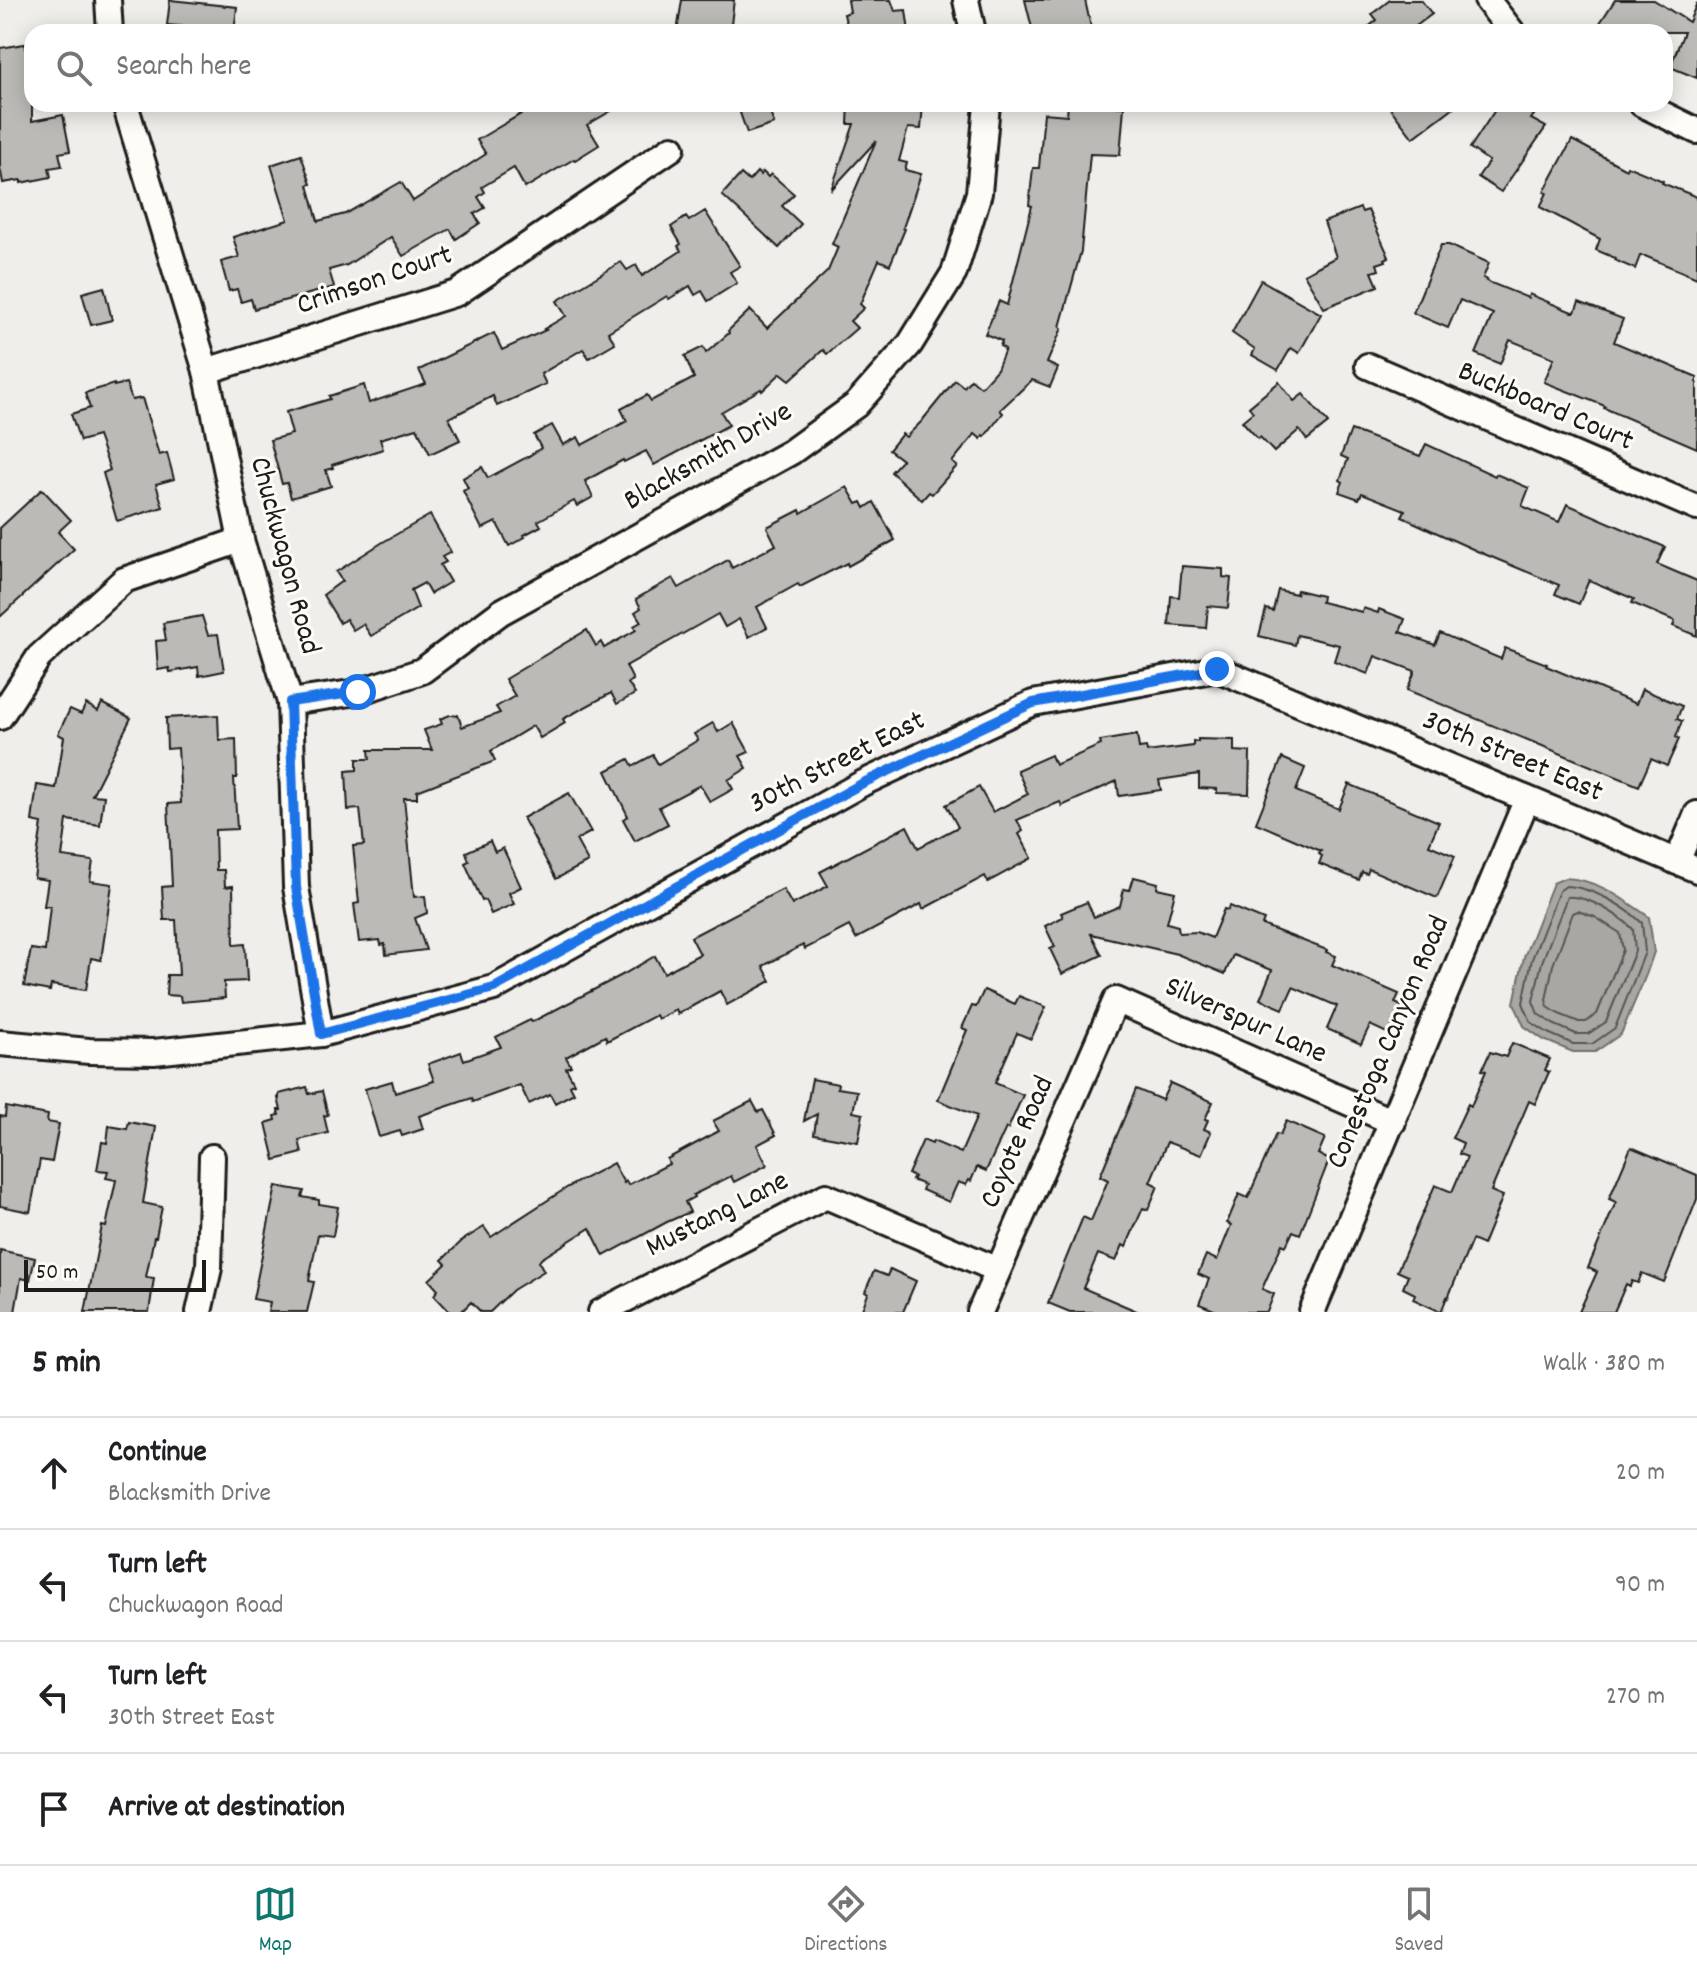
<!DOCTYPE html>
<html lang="en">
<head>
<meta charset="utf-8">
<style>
	body { margin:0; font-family:Dekko,sans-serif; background:#f6f6f6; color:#202124 }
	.scale { position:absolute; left:24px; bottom:20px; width:182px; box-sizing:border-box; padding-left:8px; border:4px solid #1c1c1c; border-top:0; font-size:22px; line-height:28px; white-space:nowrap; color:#1c1c1c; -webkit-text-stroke:6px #fdfcf7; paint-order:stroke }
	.stop { position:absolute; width:24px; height:24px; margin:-18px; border:6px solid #1a73e8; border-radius:50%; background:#fff }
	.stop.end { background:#1a73e8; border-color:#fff; box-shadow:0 2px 8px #0008 }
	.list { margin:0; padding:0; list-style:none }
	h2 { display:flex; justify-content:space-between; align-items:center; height:104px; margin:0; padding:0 32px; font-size:34px }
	h2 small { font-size:26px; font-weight:400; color:#757577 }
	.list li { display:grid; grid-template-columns:52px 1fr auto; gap:24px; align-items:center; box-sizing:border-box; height:112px; padding:0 32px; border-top:2px solid #e0e0e0 }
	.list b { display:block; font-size:30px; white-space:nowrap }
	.list p { margin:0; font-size:26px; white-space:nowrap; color:#757577 }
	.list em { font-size:26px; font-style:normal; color:#757577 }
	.icon { flex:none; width:44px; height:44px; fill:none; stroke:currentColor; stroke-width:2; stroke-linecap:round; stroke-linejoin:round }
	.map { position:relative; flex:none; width:1697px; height:1312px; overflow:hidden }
	.search { position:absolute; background:#fff; box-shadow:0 4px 20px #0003; left:24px; right:24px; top:24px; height:88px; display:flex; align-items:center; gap:20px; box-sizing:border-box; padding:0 28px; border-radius:24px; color:#757577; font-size:30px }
	.sheet { height:552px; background:#fff }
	nav { display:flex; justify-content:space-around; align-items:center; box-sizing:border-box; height:112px; border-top:2px solid #e0e0e0; background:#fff; font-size:22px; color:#757577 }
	nav a { display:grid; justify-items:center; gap:4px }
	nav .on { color:#0f766e }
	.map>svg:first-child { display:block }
</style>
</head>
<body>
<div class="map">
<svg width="1697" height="1312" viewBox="0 0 1697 1312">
	<rect width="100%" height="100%" fill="#f0eeea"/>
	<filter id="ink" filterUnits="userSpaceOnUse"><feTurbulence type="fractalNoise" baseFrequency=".0125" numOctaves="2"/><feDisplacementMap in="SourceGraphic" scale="16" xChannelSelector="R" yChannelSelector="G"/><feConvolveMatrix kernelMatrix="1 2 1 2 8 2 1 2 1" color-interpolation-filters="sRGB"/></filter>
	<g filter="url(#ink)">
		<path fill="#a8a7a3" stroke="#706f6d" stroke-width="2" d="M1565 878C1597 879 1623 899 1649 917L1654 952 1646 975 1621 1034 1595 1052H1573L1544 1040 1524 1026 1514 1003 1524 957 1553 883Z"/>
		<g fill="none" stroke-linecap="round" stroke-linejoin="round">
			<g stroke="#545452" stroke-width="2">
				<path d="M1566 886C1591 887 1625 906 1642 923L1645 952 1615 1028 1592 1044H1573L1548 1033 1531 1022 1523 1003 1532 959 1559 891Z"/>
				<path d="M1567 897C1587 895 1619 915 1633 929L1635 951 1606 1022 1588 1034H1576L1553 1024 1538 1014 1533 1001 1542 962Z"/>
				<polygon points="1578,911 1595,917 1620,933 1623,950 1597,1014 1586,1022 1579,1022 1559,1014 1548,1007 1546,1000 1553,965 1573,913"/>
			</g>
		</g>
		<g fill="#bbbab6" stroke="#1c1c1c" stroke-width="2">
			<polygon points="170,0 237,7 234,32 188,32 189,27 167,25"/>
			<polygon points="682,0 734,0 730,32 677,32"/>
			<polygon points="848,0 891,0 895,11 906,10 909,32 848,32 844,14 850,12"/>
			<polygon points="1025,0 1085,0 1092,32 1033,32"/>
			<polygon points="1390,0 1421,0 1432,14 1408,32 1362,32 1377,20 1372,14"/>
			<polygon points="1615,0 1654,0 1689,22 1697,3 1697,78 1670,67 1684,32 1594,32"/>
			<polygon points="25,44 28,60 32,59 32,121 63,115 70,151 59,153 62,166 49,168 51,177 21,183 21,180 3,183 0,167 0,48"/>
			<polygon points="538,104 623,104 587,125 599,145 575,160 574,159 525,188 514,168 482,187 485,192 478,197 485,208 474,214 480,223 456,239 450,229 403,256 391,237 347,265 329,270 334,287 254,309 251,299 241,302 237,289 229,291 221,262 239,257 233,237 288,220 271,165 301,155 311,184 308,185 318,221 345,214 401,182 413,201 486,154 477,140"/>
			<polygon points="737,104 767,104 774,124 747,133"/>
			<polygon points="849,104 923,104 921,129 908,128 899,161 907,163 905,170 921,174 903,228 905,229 890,265 879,260 860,304 864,308 850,321 857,328 827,354 823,350 790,380 781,373 762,391 761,389 721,412 729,425 654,465 646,451 624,462 623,460 585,481 593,497 577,506 574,501 538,521 541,526 524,535 525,537 509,546 496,522 482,529 463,491 468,488 463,478 482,467 488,478 529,456 541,448 534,435 552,425 563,445 578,437 582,445 627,421 621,409 647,395 651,401 694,378 685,356 703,347 706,353 729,333 728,331 750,310 767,328 828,271 838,247 832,244 876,141 831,190 854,124 848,124"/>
			<polygon points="1068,104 1112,104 1112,106 1124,107 1120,155 1090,154 1081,251 1060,327 1062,328 1047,363 1058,368 1050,387 1032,380 1000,410 1003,413 985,436 983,435 981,439 975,434 952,462 957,466 932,494 929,492 922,500 891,472 902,460 889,450 902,434 906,437 921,422 955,380 964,387 971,379 981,387 997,369 1005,349 1000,346 1002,341 985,334 999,301 1007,305 1032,206 1029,205 1033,168 1039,168 1044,113 1067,115"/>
			<polygon points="1387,104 1458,104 1413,138"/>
			<polygon points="1499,104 1517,104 1534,115 1531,119 1546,127 1501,192 1478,177 1489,161 1470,148"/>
			<polygon points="1572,140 1626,169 1627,166 1663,181 1662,183 1697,197 1697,278 1645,256 1640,256 1635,269 1614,260 1615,258 1596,250 1600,239 1540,207 1547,193 1544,192"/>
			<polygon points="757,172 760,175 763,172 768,177 771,174 794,194 782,206 801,224 779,248 722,195 741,174 749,181"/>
			<polygon points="1360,208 1362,212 1368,210 1389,257 1385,259 1386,261 1377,264 1379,270 1372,272 1378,286 1324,308 1304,274 1336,257 1324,222"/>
			<polygon points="705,211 740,266 730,272 737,283 708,301 702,291 695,295 690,286 669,299 667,296 608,332 615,343 589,358 583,349 541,374 546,384 497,406 493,396 449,418 460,440 430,454 417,428 380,439 383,449 332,465 333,468 326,470 331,486 291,498 287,483 282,484 270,440 292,434 286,412 330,399 329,396 364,385 369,403 426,384 419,370 494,333 502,350 546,330 544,329 566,316 557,301 621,262 627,270 636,265 642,276 681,251 678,246 681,244 671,227 686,217 689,221"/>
			<polygon points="1441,245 1449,245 1489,263 1483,278 1487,280 1486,281 1528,298 1529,294 1572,312 1575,312 1579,302 1623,319 1614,342 1697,377 1697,448 1604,408 1605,406 1544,382 1554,358 1510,340 1500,364 1476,354 1493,314 1460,300 1448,328 1413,313"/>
			<polygon points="1261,280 1321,314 1299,353 1291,348 1278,370 1252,355 1255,349 1232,333"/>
			<polygon points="104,287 112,320 91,325 82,293"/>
			<polygon points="1279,382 1294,401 1303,394 1328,423 1307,440 1299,430 1274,452 1260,437 1258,439 1242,421 1253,412 1249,407"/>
			<polygon points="126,383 132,400 142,398 159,455 167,453 174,479 156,484 163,507 117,521 103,473 110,470 98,436 80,441 71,414 90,408 85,393 114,384 114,386"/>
			<polygon points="1351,430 1420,456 1426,444 1495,476 1496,474 1529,488 1522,506 1559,522 1567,504 1665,547 1657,564 1697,581 1697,636 1673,626 1675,621 1632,603 1634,599 1589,580 1579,604 1555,594 1559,585 1477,551 1402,517 1405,510 1362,493 1359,499 1339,492 1343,482 1340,480 1348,459 1341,456"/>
			<polygon points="847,487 857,504 862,502 865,508 874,502 895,540 848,566 847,563 800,587 798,584 757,607 767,627 749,637 739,619 725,627 718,614 626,666 633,680 628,683 635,694 617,704 611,693 563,719 565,723 540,738 533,726 491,751 495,761 417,791 417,798 404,798 414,897 425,896 427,913 415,918 426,950 386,955 385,944 381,945 380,940 359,942 354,904 359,903 353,846 364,845 360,809 348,810 346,771 357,770 357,759 370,759 369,750 432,750 424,730 442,724 440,719 450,715 458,715 462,727 500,713 496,707 515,696 505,679 587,630 596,646 601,642 604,648 636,630 634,626 641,622 635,612 641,608 636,599 673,578 679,588 728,560 732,568 776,545 767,527 800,510 801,513"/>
			<polygon points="42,489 71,520 58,532 74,549 0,617 0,528"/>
			<polygon points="430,515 451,552 442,557 446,562 440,565 450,582 430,594 424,583 411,590 418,608 371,636 363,624 353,630 346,619 340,623 323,595 342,581 336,572 383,542"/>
			<polygon points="1182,566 1223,569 1223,577 1231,578 1228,608 1208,606 1206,628 1169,625 1171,596 1179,597"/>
			<polygon points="1278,590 1296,594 1297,590 1322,596 1321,602 1362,612 1363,608 1378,613 1379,609 1405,619 1400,632 1435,645 1440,633 1501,659 1505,648 1547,664 1546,666 1551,668 1636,704 1642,689 1682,706 1677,719 1682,721 1676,737 1679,739 1667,766 1651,759 1639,786 1407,690 1415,671 1375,656 1368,674 1334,661 1339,645 1297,635 1295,645 1259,636 1266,609 1273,611"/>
			<polygon points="202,616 208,635 218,634 224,671 199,676 198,667 170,672 169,668 158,670 156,641 166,640 163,623"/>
			<polygon points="102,703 131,718 92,795 104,796 100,825 67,820 62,857 93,861 90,881 112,884 101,960 91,958 86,990 51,985 50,991 24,986 31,949 45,951 50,906 44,906 48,880 34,878 42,823 32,821 37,785 56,788 64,737 58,734 70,709 81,714 86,704 98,711"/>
			<polygon points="218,715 219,740 236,739 237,778 234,778 237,829 215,830 216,870 224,870 225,887 233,886 234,945 245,944 247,981 224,982 225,998 181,1002 180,996 166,995 167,975 179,975 176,920 164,920 162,887 172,886 168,804 181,803 178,748 167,749 166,718"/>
			<polygon points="713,723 718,732 733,723 749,752 740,756 747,768 728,780 733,789 710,802 700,785 659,807 668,824 635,841 623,819 628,816 606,771 629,759 633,766 653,755 658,764 698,740 694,734"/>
			<polygon points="1137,735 1139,748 1146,747 1147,752 1193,746 1193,741 1198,742 1198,739 1234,740 1234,751 1250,752 1249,794 1217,793 1217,789 1199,788 1199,774 1159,780 1161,790 1119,796 1117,781 1062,806 1060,802 1017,820 1023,831 1019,834 1032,858 988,882 985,876 923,909 921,904 856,939 849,926 805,949 803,945 763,966 771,981 727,1005 720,991 678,1014 676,1010 658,1019 656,1015 607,1041 605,1036 566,1057 571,1066 566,1068 574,1083 570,1085 574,1093 555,1103 550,1094 529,1104 520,1085 473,1102 472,1098 419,1116 423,1129 402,1136 400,1131 379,1137 365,1089 392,1081 395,1093 434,1081 428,1064 461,1052 464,1060 501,1047 496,1037 530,1020 532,1022 624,974 655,956 664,973 700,954 691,937 783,889 792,905 828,886 820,872 907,826 918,848 958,827 946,805 979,787 993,812 1028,794 1017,770 1051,755 1055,765 1101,745 1100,741"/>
			<polygon points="1282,758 1305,768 1296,791 1339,809 1349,784 1439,822 1429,845 1455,856 1437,898 1369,869 1367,874 1362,872 1359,880 1319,864 1322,856 1319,854 1321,851 1256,823"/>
			<polygon points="569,793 591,832 576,840 588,862 556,879 523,818"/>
			<polygon points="490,841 495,852 503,848 521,887 509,893 514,904 491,914 485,900 482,901 465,863 469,861 466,852"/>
			<polygon points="1134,877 1158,883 1157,888 1175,892 1167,923 1178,926 1179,933 1197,932 1212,938 1224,909 1228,910 1230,906 1264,920 1262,925 1327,950 1326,952 1336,956 1332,965 1399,994 1395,1003 1402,1006 1389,1034 1370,1025 1361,1044 1327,1029 1337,1006 1293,987 1283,1009 1260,999 1272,970 1233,955 1225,974 1177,954 1091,934 1102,955 1062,974 1050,949 1055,947 1045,926 1063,917 1061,913 1087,902 1094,917 1120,906 1124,889 1130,890"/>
			<polygon points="984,990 1015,1004 1019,996 1046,1007 1031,1039 1017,1033 995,1083 1023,1095 1008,1129 1006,1128 986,1171 977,1167 971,1181 969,1180 966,1185 958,1182 949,1202 922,1190 924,1185 912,1180 914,1177 908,1174 923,1140 932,1144 933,1141 961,1153 977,1116 938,1100 967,1030 962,1028 972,1006 976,1007"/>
			<polygon points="1512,1043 1550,1059 1545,1070 1549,1072 1535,1104 1529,1101 1491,1191 1503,1196 1483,1245 1472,1240 1448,1298 1447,1297 1441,1312 1413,1299 1415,1294 1403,1288 1408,1276 1397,1271 1435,1185 1452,1192 1467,1157 1459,1154 1463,1143 1452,1138 1468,1104 1471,1106 1486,1071 1482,1070 1490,1052 1506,1057"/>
			<polygon points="812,1079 838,1084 837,1088 857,1091 853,1112 863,1114 858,1142 814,1134 817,1114 804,1121"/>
			<polygon points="1170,1083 1213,1102 1205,1119 1208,1120 1204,1129 1211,1132 1201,1155 1167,1142 1150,1182 1158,1186 1148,1210 1143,1208 1126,1247 1123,1245 1116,1261 1098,1254 1083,1288 1139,1312 1070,1312 1048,1303 1083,1217 1091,1221 1108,1180 1100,1176 1136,1089 1162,1100"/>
			<polygon points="307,1087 309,1094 322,1091 328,1115 324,1116 328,1133 299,1140 302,1153 275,1160 266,1123 276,1120 275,1116 279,1115 278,1110 281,1110 278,1098 279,1098 279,1094"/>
			<polygon points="752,1101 758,1112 763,1110 776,1135 757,1145 767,1165 734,1182 731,1176 693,1195 694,1197 685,1202 690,1212 667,1222 604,1256 590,1228 541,1259 539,1262 544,1271 513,1290 490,1312 481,1312 471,1302 461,1312 450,1312 434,1295 438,1290 429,1280 446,1264 442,1260 463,1240 484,1227 491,1237 568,1187 613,1163 624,1183 626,1181 628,1185 669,1164 667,1159 719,1131 713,1121"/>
			<polygon points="6,1107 48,1115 47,1122 59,1124 52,1162 40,1160 30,1212 0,1206 0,1116 5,1117"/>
			<polygon points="1286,1121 1325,1138 1318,1154 1329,1160 1300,1234 1293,1231 1286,1246 1282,1244 1262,1289 1274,1294 1267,1312 1219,1312 1199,1304 1209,1279 1198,1274 1206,1255 1217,1260 1231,1225 1227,1223 1239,1194 1248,1198 1276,1134 1280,1135"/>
			<polygon points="129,1122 156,1127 143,1203 162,1207 156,1237 154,1237 146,1277 154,1278 149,1312 85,1312 102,1226 106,1227 116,1180 106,1178 108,1171 97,1170 102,1142 107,1143 109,1126 127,1129"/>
			<polygon points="1631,1147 1697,1175 1697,1199 1664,1282 1642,1273 1638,1283 1632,1281 1630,1286 1626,1284 1614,1312 1579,1312 1597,1272 1588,1268 1616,1202 1609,1199"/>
			<polygon points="276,1186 304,1191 302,1197 319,1200 319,1204 338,1207 333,1236 318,1234 309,1281 314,1282 307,1312 268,1312 270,1302 253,1299"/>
			<polygon points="0,1250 35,1258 30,1280 21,1278 15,1312 0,1312"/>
			<polygon points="890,1269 916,1281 903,1312 861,1312 868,1294 865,1292 874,1271 887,1276"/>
		</g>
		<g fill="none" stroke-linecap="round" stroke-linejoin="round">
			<g stroke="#1c1c1c" stroke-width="30">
				<g id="street">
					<polyline points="108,0 110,32"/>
					<polyline points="966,0 973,32"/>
					<polyline points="1487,0 1512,32"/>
					<polyline points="125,104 206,371 241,540 290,702 296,887 321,1034"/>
					<polyline points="1642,104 1697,131"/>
					<polyline points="1368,366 1697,508"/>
					<polyline points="206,371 457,293 672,148"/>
					<polyline points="290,702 358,692 422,671 501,612 791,452 856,405 910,344 954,273 979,193 987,104"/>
					<polyline points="0,717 39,657 124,580 241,540"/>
					<polyline points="1677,862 1697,814"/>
					<polyline points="0,1043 89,1051 154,1052 321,1034 494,988 863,783 1033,703 1217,669 1697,870"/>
					<polyline points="199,1312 209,1268 212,1157"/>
					<polyline points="601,1312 826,1196 998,1270"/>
					<polyline points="980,1312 1116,1000 1393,1122"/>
					<polyline points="1312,1312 1527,799"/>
				</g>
			</g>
			<use href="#street" stroke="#fdfcf7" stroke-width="24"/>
		</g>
	</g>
	<g fill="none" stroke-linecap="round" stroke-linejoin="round" filter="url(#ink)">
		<polyline stroke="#1a73e8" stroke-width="10" points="358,692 290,702 296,887 321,1034 494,988 863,783 1033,703 1217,669"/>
	</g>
	<g text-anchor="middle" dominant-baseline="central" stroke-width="6" stroke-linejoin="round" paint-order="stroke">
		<g font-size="30" fill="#1c1c1c" stroke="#fdfcf7">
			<text transform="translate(375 282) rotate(-19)">Crimson Court</text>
			<text transform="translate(1545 408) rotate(23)">Buckboard Court</text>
			<text transform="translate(709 458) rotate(-30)">Blacksmith Drive</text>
			<text transform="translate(283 556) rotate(75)">Chuckwagon Road</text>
			<text transform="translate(1512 758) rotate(23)">30th Street East</text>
			<text transform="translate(838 764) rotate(-27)">30th Street East</text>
			<text transform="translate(1245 1022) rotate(24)">Silverspur Lane</text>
			<text transform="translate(1390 1043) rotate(-67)">Conestoga Canyon Road</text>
			<text transform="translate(1019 1143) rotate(-66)">Coyote Road</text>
			<text transform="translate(718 1216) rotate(-27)">Mustang Lane</text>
		</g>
	</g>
</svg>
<div class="scale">50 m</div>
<div class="stop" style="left:358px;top:692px"></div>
<div class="stop end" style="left:1217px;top:669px"></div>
<div class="search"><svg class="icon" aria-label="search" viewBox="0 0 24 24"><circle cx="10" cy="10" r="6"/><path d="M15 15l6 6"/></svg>Search here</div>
</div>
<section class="sheet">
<h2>5 min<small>Walk · 380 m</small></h2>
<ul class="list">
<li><svg class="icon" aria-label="ahead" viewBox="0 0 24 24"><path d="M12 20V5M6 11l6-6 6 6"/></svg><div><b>Continue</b><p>Blacksmith Drive</p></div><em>20 m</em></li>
<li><svg class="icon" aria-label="left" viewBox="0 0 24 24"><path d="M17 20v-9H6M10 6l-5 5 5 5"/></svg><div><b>Turn left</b><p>Chuckwagon Road</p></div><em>90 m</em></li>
<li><svg class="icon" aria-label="left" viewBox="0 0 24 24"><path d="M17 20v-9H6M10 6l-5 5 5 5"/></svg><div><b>Turn left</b><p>30th Street East</p></div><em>270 m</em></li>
<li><svg class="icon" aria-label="arrive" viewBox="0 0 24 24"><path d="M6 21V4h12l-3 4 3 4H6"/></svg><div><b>Arrive at destination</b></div></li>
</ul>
</section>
<nav>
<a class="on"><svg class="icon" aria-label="map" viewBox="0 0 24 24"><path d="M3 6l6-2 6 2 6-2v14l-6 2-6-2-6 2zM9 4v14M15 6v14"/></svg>Map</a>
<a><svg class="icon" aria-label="directions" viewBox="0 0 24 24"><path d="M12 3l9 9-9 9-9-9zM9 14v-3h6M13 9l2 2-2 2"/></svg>Directions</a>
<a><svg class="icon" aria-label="saved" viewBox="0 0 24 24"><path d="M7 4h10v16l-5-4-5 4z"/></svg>Saved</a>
</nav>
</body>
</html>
